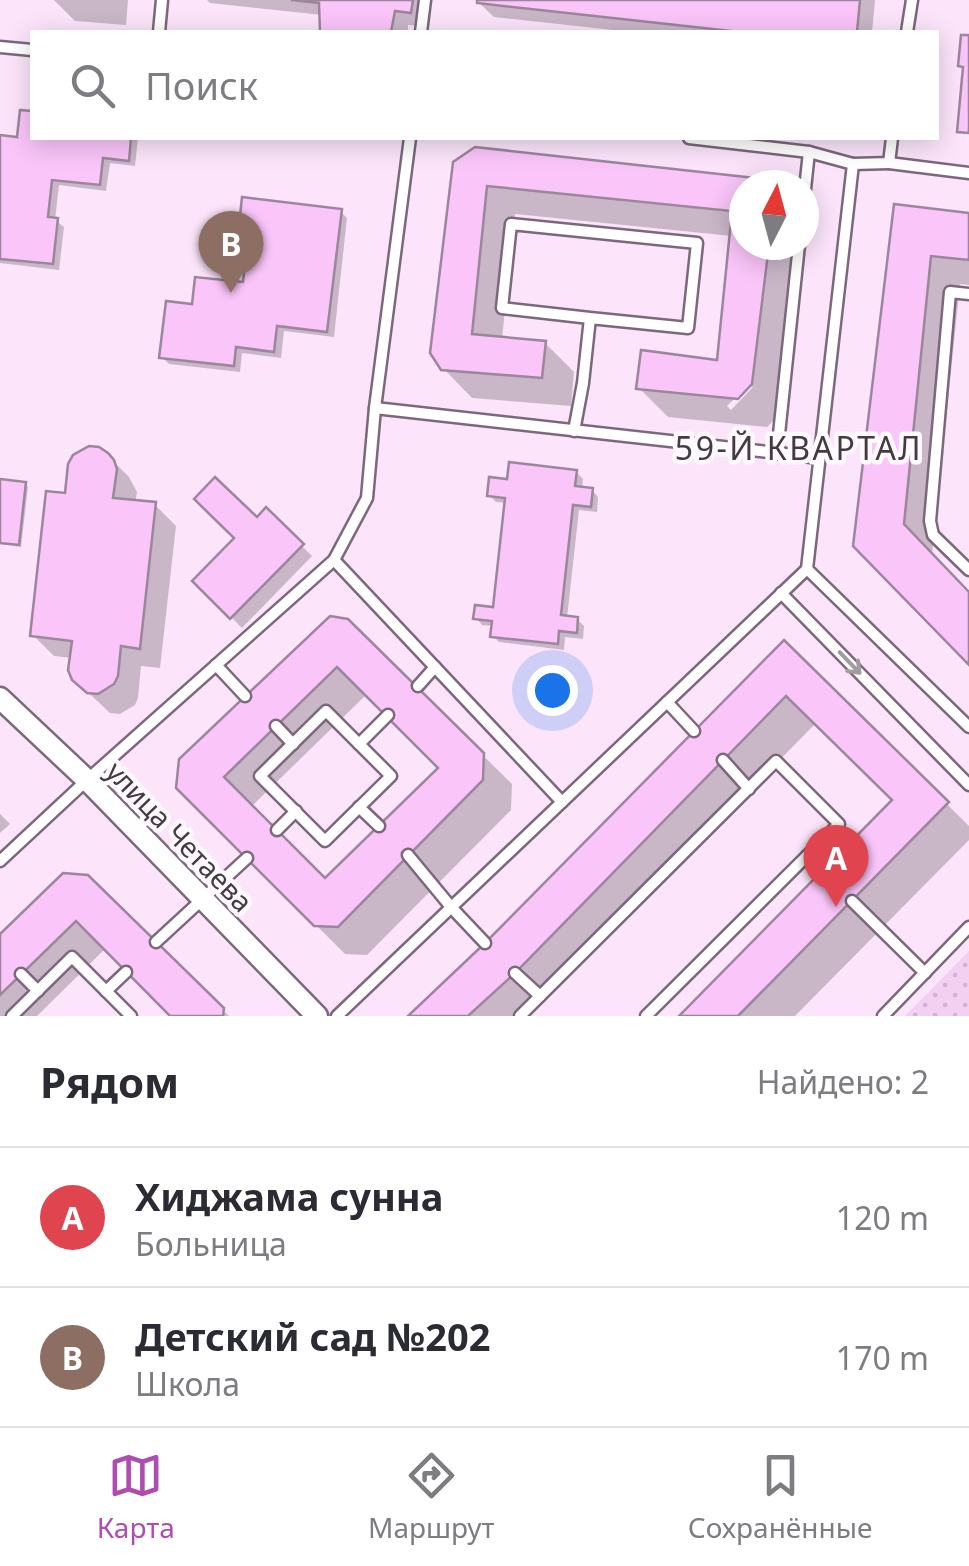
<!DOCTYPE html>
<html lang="ru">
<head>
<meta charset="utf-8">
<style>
	body { margin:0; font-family:"Noto Sans",sans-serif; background:#f7f7f7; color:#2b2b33 }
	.compass { position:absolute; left:729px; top:170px; width:90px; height:90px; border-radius:50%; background:#fff; box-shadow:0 5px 25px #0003; rotate:6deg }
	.you { position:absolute; left:552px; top:690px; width:35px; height:35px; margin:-25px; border:8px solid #fff; border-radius:50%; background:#1a73e8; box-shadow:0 0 0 15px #1a73e833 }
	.badge { display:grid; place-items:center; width:65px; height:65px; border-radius:50%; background:#af4cb1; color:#fff; font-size:32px; font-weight:700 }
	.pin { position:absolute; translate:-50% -82px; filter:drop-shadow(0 2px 5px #0008) }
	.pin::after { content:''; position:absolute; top:52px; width:35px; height:30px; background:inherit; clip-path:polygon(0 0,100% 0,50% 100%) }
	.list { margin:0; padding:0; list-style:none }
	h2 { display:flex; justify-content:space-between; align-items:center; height:130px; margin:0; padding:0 40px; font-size:42px }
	h2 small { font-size:32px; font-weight:400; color:#7c7c81 }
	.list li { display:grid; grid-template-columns:65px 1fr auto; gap:30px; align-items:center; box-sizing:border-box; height:140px; padding:0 40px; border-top:2px solid #e1e1e2 }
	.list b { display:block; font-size:38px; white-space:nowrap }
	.list p { margin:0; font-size:32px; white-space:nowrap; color:#7c7c81 }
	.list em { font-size:32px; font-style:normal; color:#7c7c81 }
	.icon { flex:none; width:55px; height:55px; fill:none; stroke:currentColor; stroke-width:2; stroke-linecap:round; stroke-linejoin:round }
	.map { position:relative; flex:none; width:969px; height:1016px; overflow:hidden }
	.search { position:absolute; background:#fff; box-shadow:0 5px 25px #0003; left:30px; right:30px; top:30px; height:110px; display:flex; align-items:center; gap:25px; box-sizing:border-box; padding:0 35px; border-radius:0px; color:#7c7c81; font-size:38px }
	.sheet { height:410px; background:#fff }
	nav { display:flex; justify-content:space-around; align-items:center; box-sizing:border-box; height:140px; border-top:2px solid #e1e1e2; background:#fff; font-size:28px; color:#7c7c81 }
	nav a { display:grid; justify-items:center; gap:5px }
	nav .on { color:#af4cb1 }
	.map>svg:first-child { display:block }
</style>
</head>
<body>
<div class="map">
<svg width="969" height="1016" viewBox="0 0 969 1016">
	<defs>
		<pattern id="grass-dots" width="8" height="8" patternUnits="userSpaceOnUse" patternTransform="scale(2.5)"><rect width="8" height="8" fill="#f3cff2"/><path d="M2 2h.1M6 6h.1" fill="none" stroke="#d2b2d1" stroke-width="1.8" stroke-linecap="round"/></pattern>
	</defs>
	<rect width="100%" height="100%" fill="#fce5fb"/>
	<polygon fill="url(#grass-dots)" points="969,951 969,1016 905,1016"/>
	<g fill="#0003" fill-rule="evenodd">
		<polygon points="54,0 128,0 126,25 75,21"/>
		<polygon points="207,0 428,0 425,26 408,25 408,32 322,32 322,15 210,3"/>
		<polygon points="480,0 875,0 872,32 631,32 494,17 479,3"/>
		<polygon points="23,113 32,114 32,138 138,138 135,166 110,163 106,191 59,185 55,220 64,227 59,270 0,263 0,137 20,139"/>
		<path d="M455 163 761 185H744V245H801L780 414 767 427 668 417 639 388 719 362 732 236 515 214 502 339 545 343 574 372 571 406 472 398 443 368ZM746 387H753L731 410 727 406Z"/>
		<polygon points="896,206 969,215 969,285 960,284 932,555 969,594 969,661 856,545"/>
		<polygon points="340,211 347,218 334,337 284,331 281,358 242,353 240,372 169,364 162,357 194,307 245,285 249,250 239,243"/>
		<polygon points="107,455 129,477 137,492 135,503 155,505 176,526 160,668 141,666 138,698 135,705 120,714 110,713 74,679 72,658 54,656 33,635 67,495"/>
		<polygon points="576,472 583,479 582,489 592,490 598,497 597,512 579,510 567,618 577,619 584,626 583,639 565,637 564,650 499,642 493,636 494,626 482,625 476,618 495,609 507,503 496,502 489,495 509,482"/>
		<polygon points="0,481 25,485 28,487 21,547 0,544"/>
		<polygon points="266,511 312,556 242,628 195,581"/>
		<path d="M347 622 512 784 511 810 367 955 345 954 178 787ZM367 694 442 768 325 881 251 807Z"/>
		<polygon points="784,643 969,826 969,840 795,1016 681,1016 895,800 816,723 528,1016 412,1016 496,935"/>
		<polygon points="0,814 10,824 0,833"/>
		<polygon points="87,877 229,1016 173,1016 106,948 37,1016 0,1016 0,937"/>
	</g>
	<g fill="#fac5f9" stroke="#9b869b" stroke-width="2.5" fill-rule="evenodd">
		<polygon points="291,0 413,0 411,13 395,11 391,32 320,32 319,3"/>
		<polygon points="477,0 860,0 857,32 740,32 477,3"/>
		<polygon points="961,35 969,35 969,133 957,132 963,67 958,66"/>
		<polygon points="20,110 32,111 32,138 131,138 129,161 103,158 100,185 52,180 48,217 58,218 53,264 0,259 0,135 17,137"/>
		<polygon points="475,147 755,178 765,185 744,185 744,245 769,245 752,384 738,399 636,389 641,350 717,360 732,211 487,186 472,334 546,341 542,378 441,370 430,353 453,162"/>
		<polygon points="242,197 342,209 327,332 277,326 274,352 236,347 234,366 159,358 166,301 192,304 195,277 243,282 247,245 237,244"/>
		<polygon points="894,204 969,213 969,260 931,256 904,524 969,592 969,665 853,546"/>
		<polygon points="89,446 99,447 108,453 114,460 117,469 113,498 156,502 140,649 121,646 118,676 114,684 98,694 87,693 72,680 68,670 72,641 30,636 46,491 65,493 68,464 73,455"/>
		<polygon points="509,462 577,470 575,486 593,488 591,507 573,505 561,615 578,617 577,633 559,631 558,644 490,637 492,621 473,619 475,605 493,607 505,498 487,496 489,477 507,479"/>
		<polygon points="215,477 257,517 266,507 304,544 230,619 192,581 234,538 194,499"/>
		<polygon points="0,479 26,482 19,545 0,543"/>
		<path d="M330 616 348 619 484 753 483 780 338 927 314 926 176 788 179 759ZM337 667 438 768 325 878 224 777Z"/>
		<polygon points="784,640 949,802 738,1016 679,1016 892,800 786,696 515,973 468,1016 408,1016 485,943"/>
		<polygon points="63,873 88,875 224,1008 223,1016 170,1016 76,921 0,995 0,934"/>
	</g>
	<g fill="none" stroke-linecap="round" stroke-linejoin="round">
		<g stroke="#7c687b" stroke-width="15">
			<g id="service">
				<polyline points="159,32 162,0"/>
				<polyline points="421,32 425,0"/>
				<polyline points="907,32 912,0"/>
				<polyline points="0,47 32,50"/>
				<polyline points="689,138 809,152 853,164 889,163 892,138"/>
				<polyline points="889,163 969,173"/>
				<polyline points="804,198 809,152"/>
				<polyline points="969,294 950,292 930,521 933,535 969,570"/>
				<polyline points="375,408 777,453 799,245"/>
				<polyline points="574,431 583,383 590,318 502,308 511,224 697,243 688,328 590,318"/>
				<polyline points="777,453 819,458"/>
				<polyline points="334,560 562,802"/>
				<polyline points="807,569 969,727"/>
				<polyline points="781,593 969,785"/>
				<polyline points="216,665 245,696"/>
				<polyline points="418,686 435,667"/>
				<polyline points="667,702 694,731"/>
				<polygon points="326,711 391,776 325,841 260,776"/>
				<polyline points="276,726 293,744"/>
				<polyline points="359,744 388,715"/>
				<polyline points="723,760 749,789"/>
				<polyline points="359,807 379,826"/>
				<polyline points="277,830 296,811"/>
				<polyline points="408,855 451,907 485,943"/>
				<polyline points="807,856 823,870"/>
				<polyline points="0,861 87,780 334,560 367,498 375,408 410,138"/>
				<polyline points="852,901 925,973"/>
				<polyline points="156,942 247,858"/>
				<polyline points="515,973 540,996"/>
				<polyline points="21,974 38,991"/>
				<polyline points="106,991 126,972"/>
				<polyline points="12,1016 72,957 131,1016"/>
				<polyline points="337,1016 807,569 853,164"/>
				<polyline points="520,1016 776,761 839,824 646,1016"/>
				<polyline points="883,1016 969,927"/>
			</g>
		</g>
		<g stroke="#7c687b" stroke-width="25">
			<polyline id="minor" points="0,698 87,780 317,1016"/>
		</g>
		<use href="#service" stroke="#fff" stroke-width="10"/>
		<use href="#minor" stroke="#fff" stroke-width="20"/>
	</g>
	<defs><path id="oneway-shaft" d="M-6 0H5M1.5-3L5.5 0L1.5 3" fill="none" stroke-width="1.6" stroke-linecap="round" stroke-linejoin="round" transform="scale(2.5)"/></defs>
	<use stroke="#a19ca0" href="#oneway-shaft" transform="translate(850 663) rotate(46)"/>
	<g text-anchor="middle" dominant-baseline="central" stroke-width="9" stroke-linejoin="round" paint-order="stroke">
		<g font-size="28" fill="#433a42" stroke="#fef9fd">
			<text transform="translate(180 836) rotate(46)">улица Четаева</text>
		</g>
		<g font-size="32" letter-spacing="2.5" fill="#433a42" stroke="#fef9fd">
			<text x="799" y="447">59-Й КВАРТАЛ</text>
		</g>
	</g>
</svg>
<svg class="compass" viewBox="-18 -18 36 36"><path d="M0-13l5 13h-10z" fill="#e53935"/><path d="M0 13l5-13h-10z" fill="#7c7c81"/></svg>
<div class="you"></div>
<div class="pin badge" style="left:836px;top:907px;background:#e0444e">A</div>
<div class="pin badge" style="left:231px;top:293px;background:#8d6e63">B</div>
<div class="search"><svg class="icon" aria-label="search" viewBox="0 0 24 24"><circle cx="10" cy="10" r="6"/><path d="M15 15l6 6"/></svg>Поиск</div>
</div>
<section class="sheet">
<h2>Рядом<small>Найдено: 2</small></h2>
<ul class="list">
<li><span class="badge" style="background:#e0444e">A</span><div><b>Хиджама сунна</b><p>Больница</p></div><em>120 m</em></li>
<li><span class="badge" style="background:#8d6e63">B</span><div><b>Детский сад №202</b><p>Школа</p></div><em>170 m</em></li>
</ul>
</section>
<nav>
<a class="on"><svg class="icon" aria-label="map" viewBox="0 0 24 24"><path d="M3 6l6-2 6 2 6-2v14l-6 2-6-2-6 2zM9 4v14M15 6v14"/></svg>Карта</a>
<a><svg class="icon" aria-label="directions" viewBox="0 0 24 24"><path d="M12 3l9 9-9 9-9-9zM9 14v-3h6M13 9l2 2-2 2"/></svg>Маршрут</a>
<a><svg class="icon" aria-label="saved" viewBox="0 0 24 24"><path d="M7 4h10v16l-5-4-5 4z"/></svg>Сохранённые</a>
</nav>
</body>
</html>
